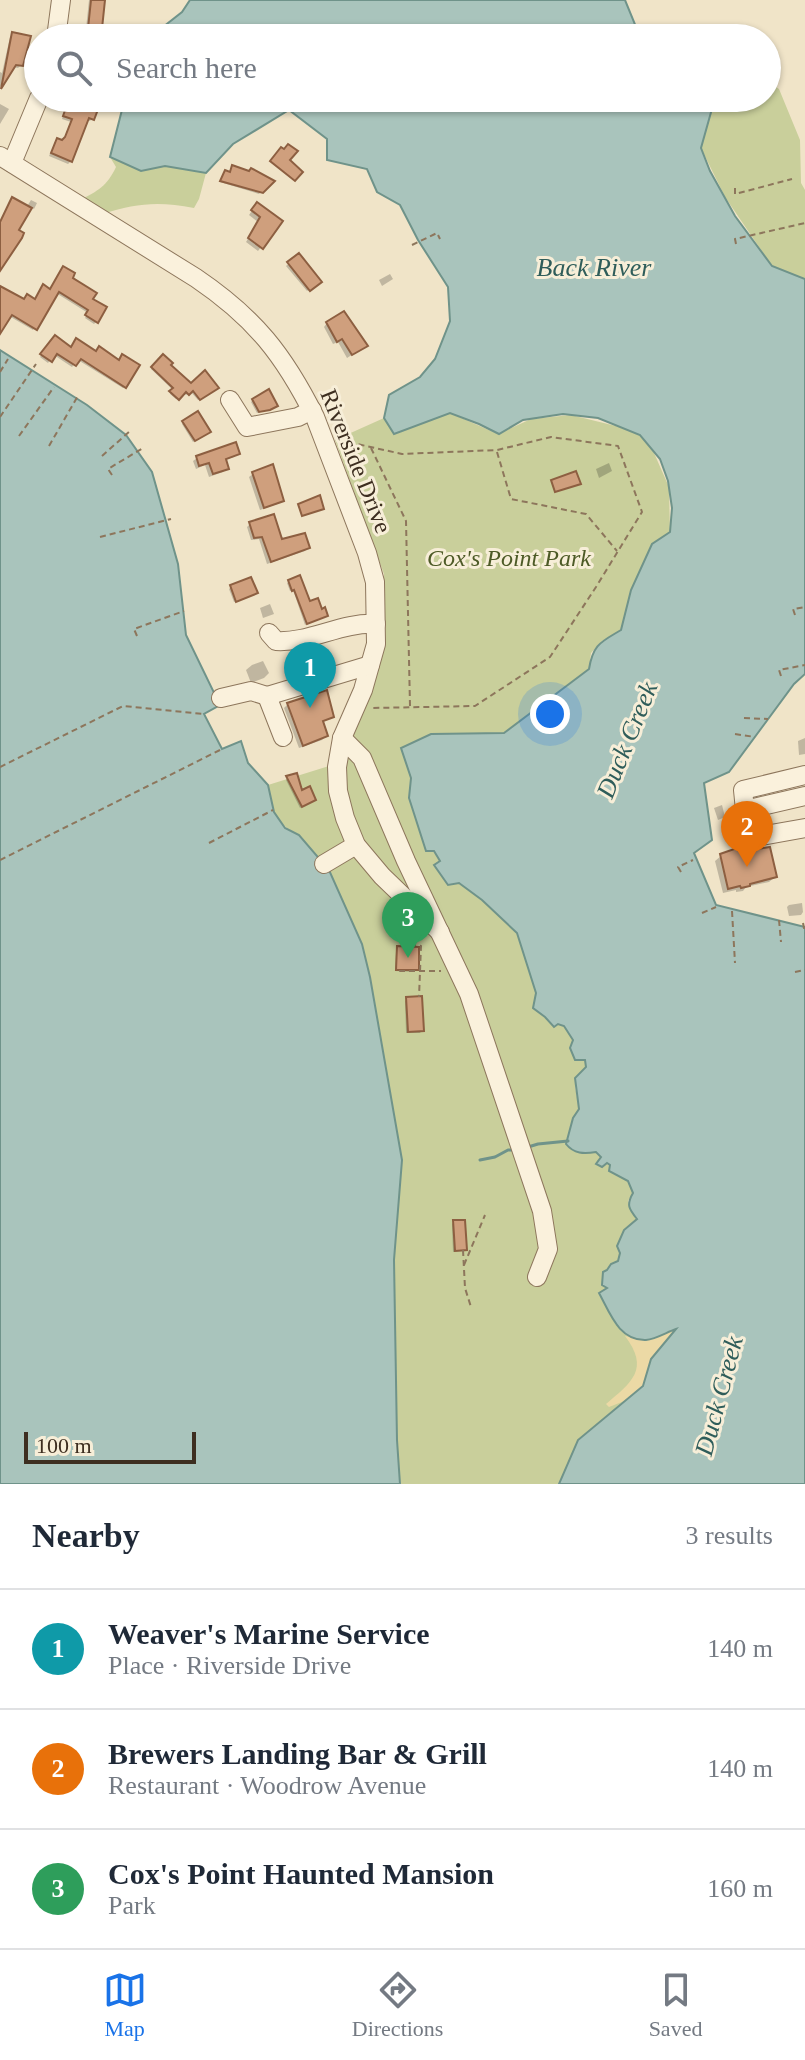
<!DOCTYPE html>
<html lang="en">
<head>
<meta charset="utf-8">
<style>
	body { margin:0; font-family:Georgia,serif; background:#f2f2f3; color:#1f2937 }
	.scale { position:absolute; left:24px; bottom:20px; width:172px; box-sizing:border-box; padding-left:8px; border:4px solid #3d2e20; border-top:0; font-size:22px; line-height:28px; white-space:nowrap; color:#3d2e20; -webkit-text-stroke:6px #f7eed8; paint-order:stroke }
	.you { position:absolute; left:550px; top:714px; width:28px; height:28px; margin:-20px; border:6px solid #fff; border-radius:50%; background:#1a73e8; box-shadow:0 0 0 12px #1a73e833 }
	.badge { display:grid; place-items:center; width:52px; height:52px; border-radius:50%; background:#1a73e8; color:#fff; font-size:26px; font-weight:700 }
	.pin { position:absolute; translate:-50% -66px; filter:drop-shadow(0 2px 4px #0008) }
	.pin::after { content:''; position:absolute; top:42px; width:28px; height:24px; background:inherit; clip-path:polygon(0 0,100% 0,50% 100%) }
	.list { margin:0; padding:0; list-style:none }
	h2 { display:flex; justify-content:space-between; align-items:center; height:104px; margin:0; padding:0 32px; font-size:34px }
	h2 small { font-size:26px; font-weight:400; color:#747a83 }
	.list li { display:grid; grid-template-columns:52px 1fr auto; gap:24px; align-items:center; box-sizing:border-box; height:120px; padding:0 32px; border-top:2px solid #e0e1e3 }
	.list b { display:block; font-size:30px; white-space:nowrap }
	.list p { margin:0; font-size:26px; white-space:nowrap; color:#747a83 }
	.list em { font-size:26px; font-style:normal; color:#747a83 }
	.icon { flex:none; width:44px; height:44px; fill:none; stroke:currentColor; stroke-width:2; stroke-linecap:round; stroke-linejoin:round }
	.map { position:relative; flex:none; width:805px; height:1484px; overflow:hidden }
	.search { position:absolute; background:#fff; box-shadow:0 2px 6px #0004; left:24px; right:24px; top:24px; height:88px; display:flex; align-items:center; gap:20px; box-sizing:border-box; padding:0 28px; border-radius:44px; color:#747a83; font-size:30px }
	.sheet { height:464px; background:#fff }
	nav { display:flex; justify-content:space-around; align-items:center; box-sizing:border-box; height:112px; border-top:2px solid #e0e1e3; background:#fff; font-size:22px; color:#747a83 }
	nav a { display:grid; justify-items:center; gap:4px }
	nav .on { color:#1a73e8 }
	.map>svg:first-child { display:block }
</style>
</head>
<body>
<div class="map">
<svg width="805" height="1484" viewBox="0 0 805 1484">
	<rect width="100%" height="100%" fill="#f0e4c8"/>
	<g fill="#c9cf9b">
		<polygon points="767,81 779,89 800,140 801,183 805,190 805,279 772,266 725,197 701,148 715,98 767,98"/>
		<path d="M110 157 141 171 165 166 206 173 199 199 194 208C159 201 136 203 102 214L80 200C98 191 107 186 116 167Z"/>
		<path d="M450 413 498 434 531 419 571 415 616 426 640 435 654 453 669 487 670 532 652 544 634 584 621 631 602 641 591 653 589 669 504 733 431 734 401 748 411 778 409 798 426 851H434L441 861 435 865 448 884 459 883 482 900 517 933 536 994 533 1008 545 1017 554 1027 558 1024 564 1026 585 1059 587 1067 575 1086 579 1109 573 1118 596 1152 601 1157 596 1164 607 1162 610 1165V1171L628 1181 633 1193 628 1201 637 1219 624 1230 617 1246 620 1253 618 1261C605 1266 607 1276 607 1288L600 1294 616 1325 677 1327 651 1359 643 1386 578 1440 559 1484H400L397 1440 394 1260 402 1160 370 976 362 944 299 835C274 823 273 810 268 785L329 766 355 720 385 640 384 574 335 440 384 418 395 434Z"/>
	</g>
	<path fill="#ecd9a5" d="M677 1327 651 1359 643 1386 627 1400 609 1407 606 1404C632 1382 650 1369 625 1336L645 1340 662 1335Z"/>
	<g fill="#a9c4bc" stroke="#6f938a" stroke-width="2">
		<polygon points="190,0 625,0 636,27 647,38 149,38 182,12"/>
		<path d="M125 98H715L701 148 710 171 735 216 772 266 805 279V674L794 684 729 772 704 783 712 840 694 853 716 905 805 927V1484H559L578 1440 643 1386 651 1359 676 1329C667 1332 656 1339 646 1340 619 1341 610 1313 599 1293L607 1288 602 1285 603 1272 607 1270 611 1264 618 1261 620 1253 617 1246 624 1230 637 1219C629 1209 626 1205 633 1193L628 1181 609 1171 610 1165 607 1163 602 1167 596 1164 601 1157 596 1152C584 1154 574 1154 566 1144L573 1118 579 1109 575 1078 586 1067 585 1060H575L570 1048 573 1040 564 1026 558 1024 554 1027 545 1017 533 1008 536 993 517 933 482 900 459 883 448 885 434 865 440 861 434 851H426L409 798 411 778 401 748 431 734 504 733 589 669C593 644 601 642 621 630L631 590 652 544 670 532 672 508 668 481 660 459 640 435 598 418 563 414 523 420 499 434 479 424 450 413 394 434 384 418 389 395 420 377 435 359 450 321 448 287 418 240 400 205 377 192 367 169 327 160V139L289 110 233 144 206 173 165 166 141 171 110 157Z"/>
		<polygon points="0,350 87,405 126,435 152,472 178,564 186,635 220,705 204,714 222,749 241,741 248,763 268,785 274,812 285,828 299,835 329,870 362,944 370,977 402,1160 394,1260 397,1440 400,1484 0,1484"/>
	</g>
	<g fill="#0003">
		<polygon points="89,0 103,0 99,35 107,38 85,38"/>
		<polygon points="13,34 21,65 18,68 12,67 0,87 0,72 2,73 10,37"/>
		<polygon points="69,98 104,98 103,102 100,105 98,104 92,118 90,121 86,120 71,161 68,164 49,156 55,143 57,140 62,143 71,122 62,119"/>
		<polygon points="0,104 9,109 0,124"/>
		<polygon points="231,169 271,181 259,194 220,182 223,174 229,174"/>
		<polygon points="31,200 37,203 34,209 30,207 0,267 0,222 26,208"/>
		<polygon points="254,208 280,222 258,251 246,242 258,222 249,215"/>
		<polygon points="298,256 319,281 307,291 286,266"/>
		<polygon points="390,274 393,279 382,286 379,280"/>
		<polygon points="70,279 90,300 96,322 94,324 85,318 88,313 56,293 33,330 9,316 0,322 0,288 23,302 34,301"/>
		<polygon points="327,323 361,349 347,358 338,342 333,344 324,327"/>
		<polygon points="55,338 70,349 125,386 123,388 78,360 72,367 54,355 48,363 40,357"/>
		<polygon points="163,356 168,365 191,386 216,388 198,400 190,391 186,395 183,392 176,399 170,394 173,390 151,369"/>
		<polygon points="253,400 273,408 257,413 251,402"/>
		<polygon points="184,422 206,434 193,442 182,424"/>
		<polygon points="238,453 234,457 224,460 227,468 223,472 209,477 205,465 196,469 193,461 197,458"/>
		<polygon points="609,463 612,471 599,478 596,469"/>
		<polygon points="253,474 281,501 277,504 260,510 249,477"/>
		<polygon points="250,524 282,542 308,547 305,551 267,564 259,539 251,540 247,527"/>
		<polygon points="289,582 309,604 326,616 305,625 293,590 290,591 287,583"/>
		<polygon points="231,587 253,595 234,602 229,589"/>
		<polygon points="270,604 274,614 263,618 260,608"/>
		<polygon points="263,661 269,673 264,678 251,683 246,670 252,665"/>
		<polygon points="288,704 332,717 321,723 326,736 322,740 299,748 284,708"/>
		<polygon points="805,738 805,754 799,755 798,741"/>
		<polygon points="287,778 301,792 312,801 300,808 286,780"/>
		<polygon points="722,805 725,817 718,820 714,808"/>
		<polygon points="721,856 775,877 769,882 746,887 743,891 736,892 736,890 723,893 715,861"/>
		<polygon points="802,903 803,912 801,915 789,916 787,907 789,905"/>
		<polygon points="398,948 417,969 414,972 395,971 396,951"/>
		<polygon points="407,999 422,1030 420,1033 406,1033 405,1001"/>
		<polygon points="454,1222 465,1249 463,1251 453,1252 452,1224"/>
	</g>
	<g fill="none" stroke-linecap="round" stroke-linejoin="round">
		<g stroke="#6f938a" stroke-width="3">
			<polyline points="528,1147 538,1144 568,1141"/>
			<polyline points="480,1160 495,1157 508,1150 513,1150"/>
		</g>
	</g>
	<g fill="#cf9f7d" stroke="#8d5f41" stroke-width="2">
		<polygon points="91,0 105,0 101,38 87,38"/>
		<polygon points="12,32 31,36 23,66 16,65 1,89"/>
		<polygon points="77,98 83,98 100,104 94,120 89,118 72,162 51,153 57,138 62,140 65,137 72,119 63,116 69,99 76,102"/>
		<polygon points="288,144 298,151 290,160 303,172 295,181 270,161 281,147 284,149"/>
		<polygon points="232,165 249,171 251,168 275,181 263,193 220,181 225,170 230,172"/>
		<polygon points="12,197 32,208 19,230 24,233 22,238 0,271 0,222"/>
		<polygon points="257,202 283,221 263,249 248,238 260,217 251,210"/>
		<polygon points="299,253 322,282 310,291 287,262"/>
		<polygon points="63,266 75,273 73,278 97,293 93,299 107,307 98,323 85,315 88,310 59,292 37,330 12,315 0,334 0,286 24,299 27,294 35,299 43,284 50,289"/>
		<polygon points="344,311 368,346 352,355 342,339 337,342 326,322"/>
		<polygon points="55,335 71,347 76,338 96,351 99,346 119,360 122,354 140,365 126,388 81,359 76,366 57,354 52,362 40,354"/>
		<polygon points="163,354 173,363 171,365 191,383 205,370 219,388 200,400 193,391 189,395 186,392 179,400 169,391 173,388 151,367"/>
		<polygon points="269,389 278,406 270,410 259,412 252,399"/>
		<polygon points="198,411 211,432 195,441 182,421"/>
		<polygon points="236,442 240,454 226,459 229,469 213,474 209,463 199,466 196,456"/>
		<polygon points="273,464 284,501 264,508 252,472"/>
		<polygon points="576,471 581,484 555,492 551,480"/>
		<polygon points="320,495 324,509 302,516 298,504"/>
		<polygon points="274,514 282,539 305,533 310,548 271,562 262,537 254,538 249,522"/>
		<polygon points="300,575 310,601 318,598 322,609 325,607 328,616 307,624 294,590 292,591 288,580"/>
		<polygon points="251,577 258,593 236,602 230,585"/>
		<polygon points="327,690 334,717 323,721 328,736 303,746 287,703"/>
		<polygon points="297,773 302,790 310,786 316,800 302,807 286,776"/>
		<polygon points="770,847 777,877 750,884 750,886 741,888 740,886 728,889 720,854 737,848 745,851"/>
		<polygon points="397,946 419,947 419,970 396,970"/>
		<polygon points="422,996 424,1031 408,1032 406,997"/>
		<polygon points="453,1220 465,1220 467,1250 455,1251"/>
	</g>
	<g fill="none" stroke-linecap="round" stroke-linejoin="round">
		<g stroke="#8d765c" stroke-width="20">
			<g id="minor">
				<polyline points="56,38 61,0"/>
				<path d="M0 156 196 278C255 318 284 355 315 417L367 553 375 582 376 644 363 690 342 738 337 767 338 791 345 818 356 845 382 876 440 932"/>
				<polyline points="12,163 39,98"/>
				<polyline points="230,400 247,427 298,417 312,410"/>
				<path d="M269 633 276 641C310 643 341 622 376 624"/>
				<polyline points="221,698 251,691 267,696"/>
				<polyline points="283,737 267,696 370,665"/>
				<polyline points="342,738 362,758 406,861 469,994 542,1211 548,1249 537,1277"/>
				<polyline points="745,810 805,796"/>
				<polyline points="753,837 745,810 743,790 805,775"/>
				<polyline points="744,839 805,828"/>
				<polyline points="324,864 356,845"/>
			</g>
		</g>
		<g stroke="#8d765c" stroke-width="2" stroke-dasharray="6 4" stroke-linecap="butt">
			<polyline points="735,188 735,194 792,179"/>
			<polyline points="736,244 735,239 805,223"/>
			<polyline points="412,245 437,233 440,239"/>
			<polyline points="0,372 8,359"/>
			<polyline points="0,417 36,364"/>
			<polyline points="19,436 54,387"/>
			<polyline points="339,440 402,454 497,450 551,437 618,446 642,512 596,587 550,657 475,706 372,708"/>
			<polyline points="49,446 79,394"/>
			<polyline points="371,448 406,521 410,706"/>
			<polyline points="497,452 511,499 586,514 617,551"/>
			<polyline points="102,456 130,431"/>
			<polyline points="112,475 108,469 143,448"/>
			<polyline points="100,537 171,519"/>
			<polyline points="795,615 793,609 805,607"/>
			<polyline points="137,636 134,629 184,611"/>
			<polyline points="781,676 779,670 805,665"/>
			<polyline points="744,718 768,719"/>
			<polyline points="735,734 755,737"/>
			<polyline points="0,767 123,706 204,714"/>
			<polyline points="209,843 273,810"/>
			<polyline points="0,860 222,749"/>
			<polyline points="681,872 678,867 693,860"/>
			<polyline points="732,911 735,963"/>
			<polyline points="702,913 716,907"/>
			<polyline points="779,920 781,942"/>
			<polyline points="803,923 805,933"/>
			<polyline points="415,931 414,945 421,946 419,997"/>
			<polyline points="400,970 400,971 441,971"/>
			<polyline points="795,972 805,970"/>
			<polyline points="463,1250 465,1288 471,1307"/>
			<polyline points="464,1265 485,1215"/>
		</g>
		<use href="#minor" stroke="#faf1dc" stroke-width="18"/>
	</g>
	<g text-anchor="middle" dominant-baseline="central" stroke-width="6" stroke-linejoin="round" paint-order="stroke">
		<g font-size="24" fill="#3d2e20" stroke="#f7eed8">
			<text transform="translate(356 461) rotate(68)">Riverside Drive</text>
		</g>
		<g font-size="24" font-style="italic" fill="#4d5a26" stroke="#f7eed8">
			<text x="509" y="558">Cox's Point Park</text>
		</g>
		<g font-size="26" font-style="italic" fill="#2f5d5a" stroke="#f7eed8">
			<text x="594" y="267">Back River</text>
			<text transform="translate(627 740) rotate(-68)">Duck Creek</text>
			<text transform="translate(719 1396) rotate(-75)">Duck Creek</text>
		</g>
	</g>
</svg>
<div class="scale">100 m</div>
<div class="you"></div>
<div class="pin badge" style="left:310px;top:708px;background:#0f9aa8">1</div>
<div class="pin badge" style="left:747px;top:867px;background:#e8710a">2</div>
<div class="pin badge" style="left:408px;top:958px;background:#2e9e5b">3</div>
<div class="search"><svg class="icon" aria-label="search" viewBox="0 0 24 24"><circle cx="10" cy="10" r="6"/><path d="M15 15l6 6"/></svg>Search here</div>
</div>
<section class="sheet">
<h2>Nearby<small>3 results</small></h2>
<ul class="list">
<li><span class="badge" style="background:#0f9aa8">1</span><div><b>Weaver's Marine Service</b><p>Place · Riverside Drive</p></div><em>140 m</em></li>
<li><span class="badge" style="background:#e8710a">2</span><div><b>Brewers Landing Bar &amp; Grill</b><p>Restaurant · Woodrow Avenue</p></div><em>140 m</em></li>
<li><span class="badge" style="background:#2e9e5b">3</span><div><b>Cox's Point Haunted Mansion</b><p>Park</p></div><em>160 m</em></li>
</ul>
</section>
<nav>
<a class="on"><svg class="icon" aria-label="map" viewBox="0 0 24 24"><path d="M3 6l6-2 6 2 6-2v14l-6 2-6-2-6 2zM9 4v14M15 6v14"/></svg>Map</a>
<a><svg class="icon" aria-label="directions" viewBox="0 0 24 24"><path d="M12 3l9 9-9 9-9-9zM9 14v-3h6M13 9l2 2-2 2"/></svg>Directions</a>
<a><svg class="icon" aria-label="saved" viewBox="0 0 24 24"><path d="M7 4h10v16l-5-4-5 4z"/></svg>Saved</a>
</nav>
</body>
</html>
